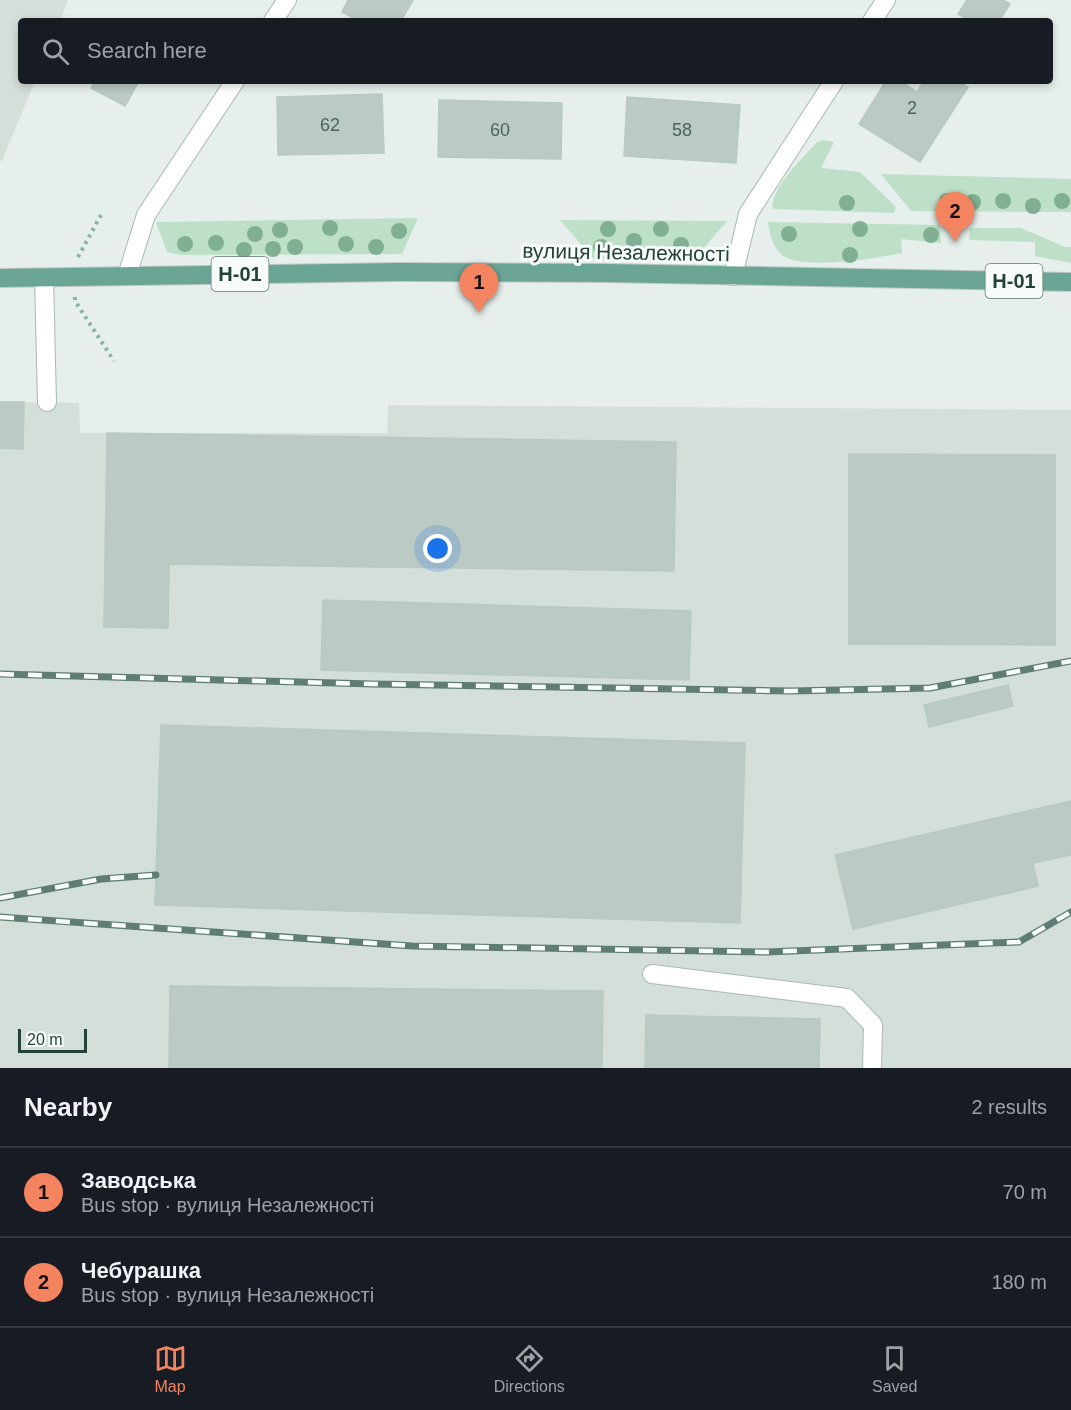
<!DOCTYPE html>
<html lang="en">
<head>
<meta charset="utf-8">
<style>
	body { margin:0; font-family:Arial,sans-serif; background:#242831; color:#f1f3f6 }
	.scale { position:absolute; left:18px; bottom:15px; width:69px; box-sizing:border-box; padding-left:6px; border:3px solid #24423a; border-top:0; font-size:16px; line-height:21px; white-space:nowrap; color:#24423a; -webkit-text-stroke:4px #f7fbf9; paint-order:stroke }
	.you { position:absolute; left:438px; top:549px; width:21px; height:21px; margin:-15px; border:4px solid #fff; border-radius:50%; background:#1a73e8; box-shadow:0 0 0 9px #1a73e833 }
	.badge { display:grid; place-items:center; width:39px; height:39px; border-radius:50%; background:#f4845f; color:#111; font-size:20px; font-weight:700 }
	.pin { position:absolute; translate:-50% -50px; filter:drop-shadow(0 2px 3px #0008) }
	.pin::after { content:''; position:absolute; top:32px; width:21px; height:18px; background:inherit; clip-path:polygon(0 0,100% 0,50% 100%) }
	.list { margin:0; padding:0; list-style:none }
	h2 { display:flex; justify-content:space-between; align-items:center; height:78px; margin:0; padding:0 24px; font-size:26px }
	h2 small { font-size:20px; font-weight:400; color:#9ea1a6 }
	.list li { display:grid; grid-template-columns:39px 1fr auto; gap:18px; align-items:center; box-sizing:border-box; height:90px; padding:0 24px; border-top:2px solid #363941 }
	.list b { display:block; font-size:22px; white-space:nowrap }
	.list p { margin:0; font-size:20px; white-space:nowrap; color:#9ea1a6 }
	.list em { font-size:20px; font-style:normal; color:#9ea1a6 }
	.icon { flex:none; width:33px; height:33px; fill:none; stroke:currentColor; stroke-width:2; stroke-linecap:round; stroke-linejoin:round }
	.map { position:relative; flex:none; width:1071px; height:1068px; overflow:hidden }
	.search { position:absolute; background:#171b24; box-shadow:0 3px 9px #0003; left:18px; right:18px; top:18px; height:66px; display:flex; align-items:center; gap:15px; box-sizing:border-box; padding:0 21px; border-radius:6px; color:#9ea1a6; font-size:22px }
	.sheet { height:258px; background:#171b24 }
	nav { display:flex; justify-content:space-around; align-items:center; box-sizing:border-box; height:84px; border-top:2px solid #363941; background:#171b24; font-size:16px; color:#9ea1a6 }
	nav a { display:grid; justify-items:center; gap:3px }
	nav .on { color:#f4845f }
	.map>svg:first-child { display:block }
</style>
</head>
<body>
<div class="map">
<svg width="1071" height="1068" viewBox="0 0 1071 1068">
	<rect width="100%" height="100%" fill="#e6efeb"/>
	<g fill="#d4dfda">
		<polygon points="0,0 68,0 60,21 21,21 21,81 35,81 2,161 0,161"/>
		<polygon points="0,402 79,403 80,433 387,433 388,405 1071,410 1071,1068 0,1068"/>
	</g>
	<g fill="#bfe0c8">
		<path d="M824 140 834 142 821 168 860 172 896 207 894 213 773 209C769 189 804 157 817 142Z"/>
		<polygon points="881,174 1071,179 1071,212 911,211"/>
		<polygon points="418,218 402,254 180,255 167,252 156,222"/>
		<polygon points="560,220 727,221 695,258 595,260"/>
		<path d="M768 222 940 225 941 243 901 239 902 253C878 258 801 271 782 255 773 247 769 233 768 222Z"/>
		<polygon points="970,228 1021,228 1065,247 1071,247 1071,263 1035,256 1035,242 969,240"/>
	</g>
	<g fill="#bbcac4" stroke="#b8c9c2" stroke-width="1.5">
		<polygon points="348,0 413,0 401,21 359,21 342,12"/>
		<polygon points="967,0 1003,0 1010,4 999,21 970,21 958,14"/>
		<polygon points="95,81 139,81 125,106 91,88"/>
		<polygon points="886,81 900,81 917,92 924,81 957,81 968,87 920,162 859,124"/>
		<polygon points="382,94 384,153 278,155 277,97"/>
		<polygon points="627,97 740,105 736,163 624,156"/>
		<polygon points="439,100 562,103 561,159 438,157"/>
		<polygon points="0,402 24,402 23,449 0,448"/>
		<polygon points="107,433 676,442 674,571 169,564 168,628 104,627"/>
		<polygon points="849,454 1055,455 1055,645 849,644"/>
		<polygon points="323,600 691,611 689,680 321,670"/>
		<polygon points="1008,685 1013,706 929,727 924,705"/>
		<polygon points="161,725 745,743 740,923 155,905"/>
		<polygon points="1071,801 1071,855 1033,863 1038,886 853,929 835,855"/>
		<polygon points="170,986 603,991 602,1068 169,1068"/>
		<polygon points="646,1015 820,1019 819,1068 645,1068"/>
	</g>
	<g fill="none" stroke-linecap="round" stroke-linejoin="round">
		<g stroke="#a8b8b2" stroke-width="20">
			<g id="minor">
				<polyline points="273,21 287,0"/>
				<polyline points="872,21 886,0"/>
				<polyline points="127,276 146,215 235,81"/>
				<polyline points="733,276 748,214 834,81"/>
				<polyline points="44,278 47,402"/>
				<polyline points="652,974 847,998 873,1025 872,1068"/>
			</g>
		</g>
		<g stroke="#c2cac8" stroke-width="20">
			<polyline id="major" points="0,278 398,272 605,273 1071,282"/>
		</g>
		<g stroke="#86b3a5" stroke-width="4" stroke-dasharray="3 4.5" stroke-linecap="butt">
			<polyline points="78,257 101,215"/>
			<polyline points="75,297 75,301 114,361"/>
		</g>
		<use href="#minor" stroke="#fff" stroke-width="18"/>
		<use href="#major" stroke="#6aa596" stroke-width="18"/>
		<g stroke="#5f7d75" stroke-width="7">
			<g id="rail">
				<polyline points="0,674 372,684 791,691 930,688 1071,661"/>
				<polyline points="0,898 101,879 156,875"/>
				<polyline points="0,917 412,946 767,952 1019,942 1071,912"/>
			</g>
		</g>
		<use href="#rail" stroke="#f7fbf9" stroke-width="4.5" stroke-dasharray="14" stroke-linecap="butt"/>
	</g>
	<g fill="#80af93">
		<circle cx="947" cy="201" r="8"/>
		<circle cx="1003" cy="201" r="8"/>
		<circle cx="1062" cy="201" r="8"/>
		<circle cx="973" cy="202" r="8"/>
		<circle cx="847" cy="203" r="8"/>
		<circle cx="1033" cy="206" r="8"/>
		<circle cx="330" cy="228" r="8"/>
		<circle cx="608" cy="229" r="8"/>
		<circle cx="661" cy="229" r="8"/>
		<circle cx="860" cy="229" r="8"/>
		<circle cx="280" cy="230" r="8"/>
		<circle cx="399" cy="231" r="8"/>
		<circle cx="255" cy="234" r="8"/>
		<circle cx="789" cy="234" r="8"/>
		<circle cx="931" cy="235" r="8"/>
		<circle cx="634" cy="241" r="8"/>
		<circle cx="216" cy="243" r="8"/>
		<circle cx="185" cy="244" r="8"/>
		<circle cx="346" cy="244" r="8"/>
		<circle cx="681" cy="245" r="8"/>
		<circle cx="295" cy="247" r="8"/>
		<circle cx="376" cy="247" r="8"/>
		<circle cx="601" cy="247" r="8"/>
		<circle cx="273" cy="249" r="8"/>
		<circle cx="244" cy="250" r="8"/>
		<circle cx="850" cy="255" r="8"/>
	</g>
	<g text-anchor="middle" dominant-baseline="central" stroke-width="6" stroke-linejoin="round" paint-order="stroke">
		<g font-size="18" fill="#4a645c">
			<text x="912" y="108">2</text>
			<text x="330" y="125">62</text>
			<text x="500" y="130">60</text>
			<text x="682" y="130">58</text>
		</g>
		<g fill="#f7fbf9" stroke="#637a73" stroke-width="1.5">
			<rect x="211.5" y="257" width="57" height="34" rx="4.5"/>
			<rect x="985.5" y="264" width="57" height="34" rx="4.5"/>
		</g>
		<g font-size="20" font-weight="bold" fill="#24423a">
			<text x="240" y="274">Н-01</text>
			<text x="1014" y="281">Н-01</text>
		</g>
		<g font-size="21" fill="#24423a" stroke="#f7fbf9">
			<text transform="translate(626 252) rotate(1)">вулиця Незалежності</text>
		</g>
	</g>
</svg>
<div class="scale">20 m</div>
<div class="you"></div>
<div class="pin badge" style="left:479px;top:313px">1</div>
<div class="pin badge" style="left:955px;top:242px">2</div>
<div class="search"><svg class="icon" aria-label="search" viewBox="0 0 24 24"><circle cx="10" cy="10" r="6"/><path d="M15 15l6 6"/></svg>Search here</div>
</div>
<section class="sheet">
<h2>Nearby<small>2 results</small></h2>
<ul class="list">
<li><span class="badge">1</span><div><b>Заводська</b><p>Bus stop · вулиця Незалежності</p></div><em>70 m</em></li>
<li><span class="badge">2</span><div><b>Чебурашка</b><p>Bus stop · вулиця Незалежності</p></div><em>180 m</em></li>
</ul>
</section>
<nav>
<a class="on"><svg class="icon" aria-label="map" viewBox="0 0 24 24"><path d="M3 6l6-2 6 2 6-2v14l-6 2-6-2-6 2zM9 4v14M15 6v14"/></svg>Map</a>
<a><svg class="icon" aria-label="directions" viewBox="0 0 24 24"><path d="M12 3l9 9-9 9-9-9zM9 14v-3h6M13 9l2 2-2 2"/></svg>Directions</a>
<a><svg class="icon" aria-label="saved" viewBox="0 0 24 24"><path d="M7 4h10v16l-5-4-5 4z"/></svg>Saved</a>
</nav>
</body>
</html>
